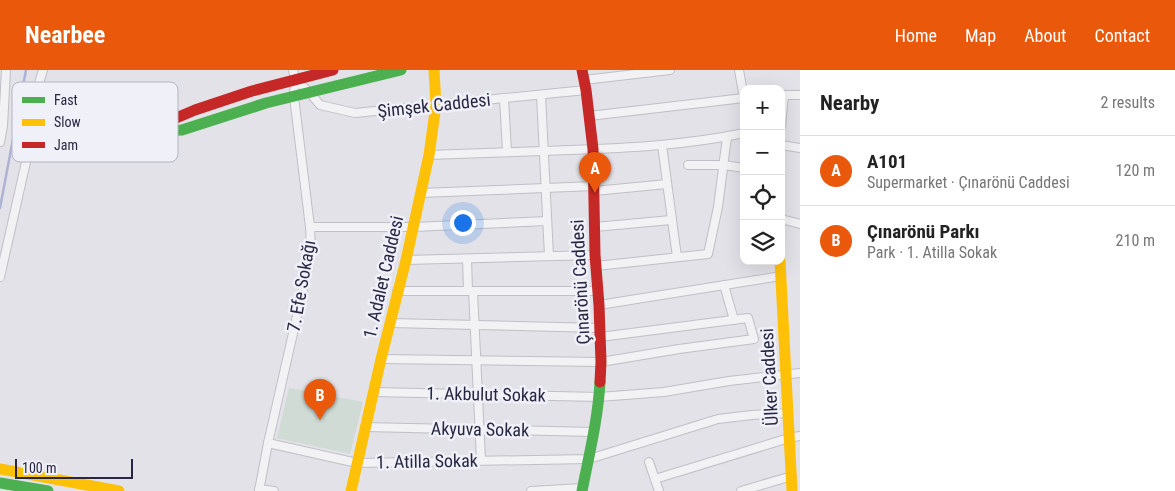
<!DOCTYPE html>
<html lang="en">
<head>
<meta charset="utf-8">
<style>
	body { margin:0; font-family:"Roboto Condensed",sans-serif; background:#f2f2f2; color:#222 }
	.controls { position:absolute; right:15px; top:15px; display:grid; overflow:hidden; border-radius:10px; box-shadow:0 5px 20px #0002 }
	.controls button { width:45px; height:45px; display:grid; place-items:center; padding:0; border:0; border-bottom:1px solid #e0e0e0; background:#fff; color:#222; font:25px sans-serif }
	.scale { position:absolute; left:15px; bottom:12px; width:118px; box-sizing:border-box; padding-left:5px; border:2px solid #272743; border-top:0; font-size:14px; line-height:18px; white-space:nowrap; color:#272743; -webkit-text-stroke:4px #f0f0f8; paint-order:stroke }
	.you { position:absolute; left:462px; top:152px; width:18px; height:18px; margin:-12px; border:4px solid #fff; border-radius:50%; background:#1a73e8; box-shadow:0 0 0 8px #1a73e833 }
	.badge { display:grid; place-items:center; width:32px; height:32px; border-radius:50%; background:#ea580c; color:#fff; font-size:16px; font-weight:700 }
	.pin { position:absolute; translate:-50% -41px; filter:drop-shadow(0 1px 2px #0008) }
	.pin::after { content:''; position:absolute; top:26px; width:18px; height:15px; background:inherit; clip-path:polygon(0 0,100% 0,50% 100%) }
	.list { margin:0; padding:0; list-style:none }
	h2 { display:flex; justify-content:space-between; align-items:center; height:65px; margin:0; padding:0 20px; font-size:21px }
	h2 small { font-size:16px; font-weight:400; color:#767676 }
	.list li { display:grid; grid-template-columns:32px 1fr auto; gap:15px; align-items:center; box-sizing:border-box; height:70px; padding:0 20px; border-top:1px solid #e0e0e0 }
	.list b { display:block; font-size:19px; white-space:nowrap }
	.list p { margin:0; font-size:16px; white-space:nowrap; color:#767676 }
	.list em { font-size:16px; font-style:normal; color:#767676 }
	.icon { flex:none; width:28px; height:28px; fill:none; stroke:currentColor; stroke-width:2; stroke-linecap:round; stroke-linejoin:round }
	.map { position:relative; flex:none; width:800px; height:421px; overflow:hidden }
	header { display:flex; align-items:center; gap:30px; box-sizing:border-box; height:70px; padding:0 25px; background:#ea580c; color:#fff }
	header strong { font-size:24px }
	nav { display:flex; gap:28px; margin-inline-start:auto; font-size:18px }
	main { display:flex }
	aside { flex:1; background:#fff }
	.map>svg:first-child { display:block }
</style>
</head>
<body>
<header>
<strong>Nearbee</strong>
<nav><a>Home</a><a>Map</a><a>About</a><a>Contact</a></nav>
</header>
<main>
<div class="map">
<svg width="800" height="421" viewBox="0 0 800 421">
	<rect width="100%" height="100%" fill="#e2e2e8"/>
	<polygon fill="#cfdbd4" points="289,318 363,332 350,384 277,368"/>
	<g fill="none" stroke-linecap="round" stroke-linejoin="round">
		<polyline stroke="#aeb3d5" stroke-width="2.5" points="0,138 26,0"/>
		<g stroke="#bfbfc6" stroke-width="10">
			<g id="street">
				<polyline points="739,0 744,28"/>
				<polyline points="295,9 310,23 320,35 355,43 586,20"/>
				<polyline points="584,10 670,0"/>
				<polyline points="541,25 549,186"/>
				<polyline points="781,25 800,25"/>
				<polyline points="504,28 507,82"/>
				<polyline points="589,46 744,28"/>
				<polyline points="781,56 784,25"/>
				<polyline points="0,72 3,56 6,0"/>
				<polyline points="662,75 677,187"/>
				<polyline points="781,75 800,78"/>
				<path d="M429 85C476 83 523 82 570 80 628 78 687 75 744 63"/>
				<polyline points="688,95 724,95 744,98"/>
				<polyline points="594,121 667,114"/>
				<polyline points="421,123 594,116"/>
				<polyline points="781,149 800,154"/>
				<polyline points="310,157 413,157 547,151"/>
				<polyline points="595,157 671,150"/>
				<polyline points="467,189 468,221"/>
				<polyline points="406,190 595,185"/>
				<polyline points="596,196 708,184 718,137 727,67"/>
				<polyline points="0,207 30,74 30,48 36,23 43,0"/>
				<polyline points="724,215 734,250"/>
				<polyline points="397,221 598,221"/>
				<polyline points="473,221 481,390"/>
				<polyline points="599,235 781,206"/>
				<polyline points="390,253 600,258"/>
				<polyline points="381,289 601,292 679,279 754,269 748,248 600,267"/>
				<polyline points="374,322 599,327 664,322 729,311 800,303"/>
				<polyline points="365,357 594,362"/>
				<polyline points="268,373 357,393 589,389 718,349 752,345 788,343"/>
				<polyline points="649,392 659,421"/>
				<polyline points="655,409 789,368 800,366"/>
				<polyline points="259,419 274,421"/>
				<polyline points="259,421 268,373 309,193 311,178 310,157 294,27 295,9 293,0"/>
				<polyline points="531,421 582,418"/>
				<polyline points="741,421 792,406"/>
			</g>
		</g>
		<use href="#street" stroke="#f2f2f4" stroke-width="8"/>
		<g stroke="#4caf50" stroke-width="11">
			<polyline points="30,74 39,72 96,68 141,62 182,60 266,33 401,0"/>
			<polyline points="0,413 48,421"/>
			<path d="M582 421C589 385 598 349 600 312"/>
		</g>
		<g stroke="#ffc107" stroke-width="11">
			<polyline points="780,191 792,421"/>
			<polyline points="0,399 119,421"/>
			<polyline points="351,421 381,289 406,190 429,85 436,35 434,0"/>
		</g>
		<g stroke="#c62828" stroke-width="11">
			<polyline points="582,0 586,20 593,79 595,185 599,235 601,292 600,312"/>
			<polyline points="150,59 195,40 252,21 333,0"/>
		</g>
	</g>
	<g text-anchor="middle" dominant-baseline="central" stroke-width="5" stroke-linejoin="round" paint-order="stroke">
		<g font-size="18" fill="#272743" stroke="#f0f0f8">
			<text transform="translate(434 35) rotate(-6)">Şimşek Caddesi</text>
			<text transform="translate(383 207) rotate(-77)">1. Adalet Caddesi</text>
			<text transform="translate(580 212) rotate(-93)">Çınarönü Caddesi</text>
			<text transform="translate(301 216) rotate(-80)">7. Efe Sokağı</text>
			<text transform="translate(769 307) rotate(-93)">Ülker Caddesi</text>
			<text transform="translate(486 324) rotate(1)">1. Akbulut Sokak</text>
			<text transform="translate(480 359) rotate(1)">Akyuva Sokak</text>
			<text transform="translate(427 391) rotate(-1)">1. Atilla Sokak</text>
		</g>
	</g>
	<rect x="12" y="12" width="166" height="80" rx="8" fill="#f0f0f8" stroke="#b4b4c2" stroke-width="1"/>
	<rect x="22" y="27" width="23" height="6" fill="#4caf50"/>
	<rect x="22" y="49" width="23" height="7" fill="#ffc107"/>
	<rect x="22" y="72" width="23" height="6" fill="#c62828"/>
	<g font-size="14" fill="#272743">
		<text x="54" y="35">Fast</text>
		<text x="54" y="57">Slow</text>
		<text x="54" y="80">Jam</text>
	</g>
</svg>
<div class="controls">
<button>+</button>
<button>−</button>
<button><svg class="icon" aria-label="locate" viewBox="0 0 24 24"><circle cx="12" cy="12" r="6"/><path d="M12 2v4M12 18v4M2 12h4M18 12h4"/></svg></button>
<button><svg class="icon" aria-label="layers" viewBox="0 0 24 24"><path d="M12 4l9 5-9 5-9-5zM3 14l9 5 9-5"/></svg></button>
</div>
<div class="scale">100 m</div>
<div class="you"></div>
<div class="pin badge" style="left:595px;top:123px">A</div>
<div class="pin badge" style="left:320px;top:350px">B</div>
</div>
<aside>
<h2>Nearby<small>2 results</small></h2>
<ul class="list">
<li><span class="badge">A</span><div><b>A101</b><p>Supermarket · Çınarönü Caddesi</p></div><em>120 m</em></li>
<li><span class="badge">B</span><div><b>Çınarönü Parkı</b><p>Park · 1. Atilla Sokak</p></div><em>210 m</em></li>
</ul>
</aside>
</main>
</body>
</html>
